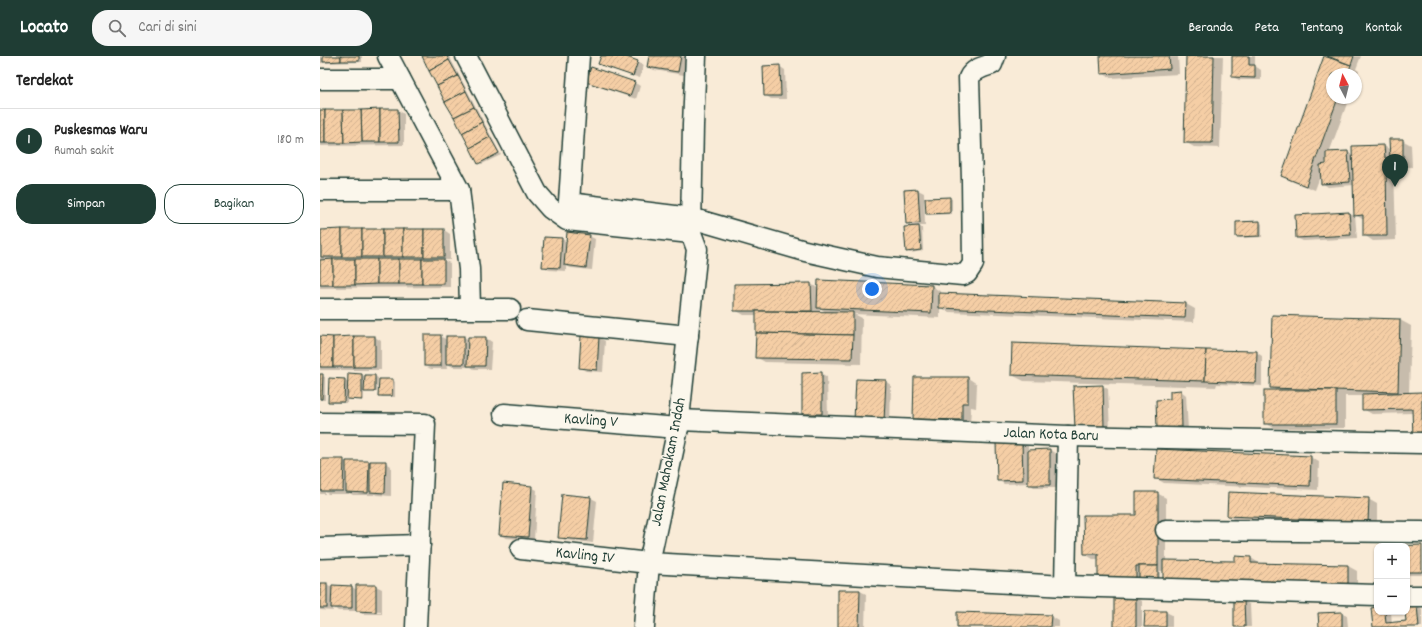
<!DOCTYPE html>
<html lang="id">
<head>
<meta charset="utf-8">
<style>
	body { margin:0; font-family:Dekko,sans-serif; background:#f6f6f6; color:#222 }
	.controls { position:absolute; right:12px; bottom:12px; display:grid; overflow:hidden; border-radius:8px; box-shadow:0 1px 3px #0004 }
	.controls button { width:36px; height:36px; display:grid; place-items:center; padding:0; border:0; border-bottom:1px solid #e0e0e0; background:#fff; color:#222; font:20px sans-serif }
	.compass { position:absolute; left:1006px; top:12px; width:36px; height:36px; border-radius:50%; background:#fff; box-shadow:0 1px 3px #0004; rotate:353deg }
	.you { position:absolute; left:552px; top:233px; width:14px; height:14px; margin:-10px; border:3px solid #fff; border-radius:50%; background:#1a73e8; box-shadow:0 0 0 6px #1a73e833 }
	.badge { display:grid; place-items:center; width:26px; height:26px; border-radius:50%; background:#1f3d34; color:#fff; font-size:13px; font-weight:700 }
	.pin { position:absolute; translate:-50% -33px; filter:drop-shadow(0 1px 2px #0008) }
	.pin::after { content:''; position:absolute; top:21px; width:14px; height:12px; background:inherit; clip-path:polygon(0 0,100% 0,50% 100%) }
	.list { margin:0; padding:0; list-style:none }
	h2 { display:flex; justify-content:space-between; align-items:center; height:52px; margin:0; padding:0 16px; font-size:17px }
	h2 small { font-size:13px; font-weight:400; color:#767676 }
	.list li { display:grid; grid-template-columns:26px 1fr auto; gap:12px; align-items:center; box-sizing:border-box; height:64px; padding:0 16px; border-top:1px solid #e0e0e0 }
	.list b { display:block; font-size:15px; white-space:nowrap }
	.list p { margin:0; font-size:13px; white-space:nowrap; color:#767676 }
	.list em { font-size:13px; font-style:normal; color:#767676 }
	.actions { display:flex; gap:8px; padding:12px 16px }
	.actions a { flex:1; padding:9px 0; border:1px solid #1f3d34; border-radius:16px; text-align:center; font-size:14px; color:#1f3d34 }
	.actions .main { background:#1f3d34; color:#fff }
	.icon { flex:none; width:22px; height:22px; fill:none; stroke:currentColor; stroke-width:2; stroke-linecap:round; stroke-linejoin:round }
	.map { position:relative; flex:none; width:1102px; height:571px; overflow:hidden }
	header { display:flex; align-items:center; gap:24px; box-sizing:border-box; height:56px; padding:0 20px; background:#1f3d34; color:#fff }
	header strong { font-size:19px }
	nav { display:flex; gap:22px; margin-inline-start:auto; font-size:14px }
	.search { width:280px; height:36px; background:#f6f6f6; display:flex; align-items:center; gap:10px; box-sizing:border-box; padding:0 14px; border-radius:16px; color:#767676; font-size:15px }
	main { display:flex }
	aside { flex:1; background:#fff }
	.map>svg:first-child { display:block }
</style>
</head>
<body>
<header>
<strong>Locato</strong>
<div class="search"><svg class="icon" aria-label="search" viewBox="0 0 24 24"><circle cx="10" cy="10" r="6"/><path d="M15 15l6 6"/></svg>Cari di sini</div>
<nav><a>Beranda</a><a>Peta</a><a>Tentang</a><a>Kontak</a></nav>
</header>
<main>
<aside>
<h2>Terdekat<small></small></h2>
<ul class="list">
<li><span class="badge">1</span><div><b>Puskesmas Waru</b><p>Rumah sakit</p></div><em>180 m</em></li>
</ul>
<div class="actions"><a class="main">Simpan</a><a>Bagikan</a></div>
</aside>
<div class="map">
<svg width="1102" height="571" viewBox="0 0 1102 571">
	<defs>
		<pattern id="building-hatch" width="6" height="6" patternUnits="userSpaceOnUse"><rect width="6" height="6" fill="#f5cea5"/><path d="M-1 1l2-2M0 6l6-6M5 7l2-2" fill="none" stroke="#d2b28f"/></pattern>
	</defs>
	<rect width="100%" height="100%" fill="#f9ebd7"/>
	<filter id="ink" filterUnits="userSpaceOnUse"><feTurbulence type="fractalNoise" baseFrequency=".025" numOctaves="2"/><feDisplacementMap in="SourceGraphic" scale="8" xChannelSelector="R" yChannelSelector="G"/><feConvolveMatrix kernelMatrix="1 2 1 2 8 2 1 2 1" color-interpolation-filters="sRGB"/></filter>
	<g filter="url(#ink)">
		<g fill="#0003" fill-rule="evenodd">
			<polygon points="0,0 42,0 42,6 0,7"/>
			<polygon points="103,0 129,0 181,99 162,108 159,107"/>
			<polygon points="282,0 301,0 324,9 320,22 285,11 280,7"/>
			<polygon points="330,0 366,0 364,19 334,14 328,11"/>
			<polygon points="781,0 858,0 859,18 791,22 782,17"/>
			<polygon points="867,0 903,0 900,92 874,91 865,86"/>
			<polygon points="913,0 935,0 935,10 941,14 941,24 919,24 913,21"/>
			<path d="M1005 0H1041L1036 13 1039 15 1036 23V18H1012V42H1029L1009 97 1028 96 1033 99V91L1064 90 1071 94 1082 84 1091 89 1092 111H1074L1076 184 1053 185 1044 179V164L1035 159 1037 182 983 185 977 182 976 160 1029 157 1035 160 1034 129 1008 131 1002 127 1001 118 995 134 971 125 962 120ZM1007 103V109H1004Z"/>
			<polygon points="459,10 465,14 466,43 451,43 445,39"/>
			<polygon points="268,26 315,27 320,30 316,43 274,29"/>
			<polygon points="78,54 84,58 84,89 0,90 0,55"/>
			<polygon points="598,134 604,137 605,170 599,170 602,172 603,195 590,197 587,195 594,171 587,167"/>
			<polygon points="629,142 632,143 632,158 609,159 607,157"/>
			<polygon points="940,166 942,168 942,181 920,182 917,180"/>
			<polygon points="124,174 130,178 130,204 123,204 130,207 130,231 0,232 0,175"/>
			<polygon points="269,180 275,183 272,214 251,212 246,210 246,215 229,214 223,210 242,183 247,186"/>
			<path d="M499 225 612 230 621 236V238L866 248 875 253 874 266 629 256 620 251V262L534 258 542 262 541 308 445 306 436 301 437 259H424L415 254V229L491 228 499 233ZM500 252 507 257 500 256Z"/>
			<polygon points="953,260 1080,264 1091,270 1089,337 1102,337 1093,357 1052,358 1043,353 1043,340 1025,340 1025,372 954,372 945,367 957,335 951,331"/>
			<polygon points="120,280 127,284 144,281 149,284 166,282 172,286 170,313 154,313 151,311 133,311 126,307 127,313 111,313 105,310"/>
			<polygon points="0,281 55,281 61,285 61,314 0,314"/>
			<polygon points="279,282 285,285 283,316 266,315 260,312"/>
			<polygon points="936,296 942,300 942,330 897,328 896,331 704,325 692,319"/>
			<polygon points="501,317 507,321 508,361 489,361 483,358"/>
			<polygon points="29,318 42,319 46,321 46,320 55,320 58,322 57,336 47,335 47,336 44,335 44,344 31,344 27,342 27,347 12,347 9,345 25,324 29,326"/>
			<polygon points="0,319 5,321 5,344 0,344"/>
			<polygon points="595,322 648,322 657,328 656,352 651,351 650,369 603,368 594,363"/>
			<polygon points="73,324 75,326 75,341 62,341 59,339"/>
			<polygon points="565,325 571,329 570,368 541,367"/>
			<polygon points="782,330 788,333 790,374 762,375"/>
			<polygon points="861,335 866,339 868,374 838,372 851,344"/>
			<polygon points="702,386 708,390 708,395 730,394 736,398 736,432 715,432 709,427 684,428 678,424"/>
			<polygon points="990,401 999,406 998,434 844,427 835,422"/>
			<polygon points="23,404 27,407 49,406 51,408 65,406 71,410 71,440 57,439 54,438 54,439 33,439 29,437 29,438 8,438 5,436 5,438 0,438 0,405 2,406"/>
			<polygon points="211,431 217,434 214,484 186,482 180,479"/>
			<polygon points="837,437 846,442 846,505 916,506 931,502 939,507 939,508 1028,510 1037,515 1037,539 844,515 840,515 840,528 824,528 779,503 773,503 765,498 817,460"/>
			<polygon points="271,442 277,445 273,487 245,484 239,481"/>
			<polygon points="1048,443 1057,448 1057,470 917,465 908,460"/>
			<rect x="1087" y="490" width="15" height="29"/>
			<path d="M0 528H7L13 532 32 531 37 534 56 530 62 533V558H43L37 555H18L13 551V555L0 554ZM42 554 61 555V557L42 556Z"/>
			<polygon points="540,535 546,538 545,571 519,571"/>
			<polygon points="816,542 822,545 822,571 795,571"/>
			<polygon points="924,545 930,549 931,571 915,571 915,546"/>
			<polygon points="1097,550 1102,553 1102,571 1054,571 1057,552 1057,556 1071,556 1072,568 1087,566 1086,556 1087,556 1087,551"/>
			<polygon points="826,556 846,556 852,559 852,571 825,571"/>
			<polygon points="1021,557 1027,560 1028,571 1000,571"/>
			<polygon points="730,560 739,565 739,571 638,571"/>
		</g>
		<g fill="url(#building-hatch)" stroke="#1f3d34">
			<polygon points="3,0 21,0 21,5 3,6"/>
			<rect x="21" y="0" width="18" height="5"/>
			<polygon points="102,0 127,0 129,4 109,15"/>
			<polygon points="281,0 304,0 318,5 313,20 278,8"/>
			<polygon points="329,0 361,0 358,16 327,11"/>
			<polygon points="780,0 849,0 850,13 781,18"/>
			<polygon points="866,0 894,0 892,87 864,87"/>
			<polygon points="912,0 929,0 929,9 935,9 935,22 912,21"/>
			<polygon points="1004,0 1031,9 1027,18 1012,18 1012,42 1018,42 986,130 961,120"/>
			<polygon points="1007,0 1034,0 1031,9"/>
			<polygon points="129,4 138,20 117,30 109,15"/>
			<polygon points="460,9 461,40 444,40 443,10"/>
			<polygon points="271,11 315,26 310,40 266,26"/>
			<polygon points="138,20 146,35 125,46 117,30"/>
			<polygon points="146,35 154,51 134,61 125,46"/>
			<polygon points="154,51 162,66 142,77 134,61"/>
			<polygon points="60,53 60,86 42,86 41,54"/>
			<polygon points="60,53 78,53 79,86 60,86"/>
			<rect x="0" y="54" width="5" height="33"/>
			<polygon points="5,54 23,54 24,87 5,87"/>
			<polygon points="23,54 41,54 42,86 24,87"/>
			<polygon points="162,66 170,81 150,92 142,77"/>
			<polygon points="170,81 179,97 158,108 150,92"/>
			<polygon points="1069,83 1083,83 1083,106 1066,107 1067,180 1043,180 1043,159 1034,160 1032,90 1064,89 1065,102 1070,102"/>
			<polygon points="1028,95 1030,126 1001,128 1000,109 1006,108 1006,96"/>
			<polygon points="598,133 600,167 586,168 584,134"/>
			<polygon points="630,141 630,157 606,158 605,142"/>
			<polygon points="1029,156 1031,179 976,182 975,159"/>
			<polygon points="940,165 940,180 916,181 916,166"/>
			<polygon points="599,170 601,194 586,196 584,171"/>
			<polygon points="22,173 22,201 1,201 1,174"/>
			<rect x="22" y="173" width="20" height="28"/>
			<rect x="42" y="173" width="21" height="28"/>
			<rect x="63" y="173" width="20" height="28"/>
			<rect x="83" y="173" width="21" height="28"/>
			<rect x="104" y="173" width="20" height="28"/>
			<polygon points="247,176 270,179 266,212 244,209"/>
			<polygon points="224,181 242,182 240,212 222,211"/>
			<polygon points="13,203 13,229 0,229 0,204"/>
			<rect x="13" y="203" width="22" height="26"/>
			<polygon points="35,203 57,203 57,228 35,229"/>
			<rect x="57" y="203" width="22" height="25"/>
			<rect x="79" y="203" width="23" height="25"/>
			<rect x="102" y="203" width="22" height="25"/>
			<polygon points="498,224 612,229 611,257 497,252"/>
			<polygon points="491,227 492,255 414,255 414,228"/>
			<polygon points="619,237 866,247 865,262 619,252"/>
			<polygon points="436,255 533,256 533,279 436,277"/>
			<polygon points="952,259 1080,263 1078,336 950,332"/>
			<polygon points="436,277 533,279 532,303 435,302"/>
			<rect x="104" y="279" width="17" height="31"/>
			<polygon points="0,280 13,281 13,311 0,311"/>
			<polygon points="34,280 34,311 13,311 13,281"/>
			<rect x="34" y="280" width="21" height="31"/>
			<rect x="126" y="280" width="18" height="28"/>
			<polygon points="261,280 279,281 277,314 259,312"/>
			<polygon points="148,281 166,281 165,310 147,310"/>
			<polygon points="692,287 886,294 885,325 691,319"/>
			<polygon points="886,294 937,295 936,327 885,325"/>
			<polygon points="502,316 502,358 482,358 482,317"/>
			<polygon points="28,317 42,318 42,344 27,343"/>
			<polygon points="0,318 3,318 2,343 0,343"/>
			<polygon points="45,319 55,319 55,336 44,336"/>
			<polygon points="594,321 648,321 648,347 642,347 642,364 593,363"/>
			<polygon points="9,322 25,323 24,346 8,346"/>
			<polygon points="59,323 73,323 72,340 58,340"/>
			<polygon points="536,323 566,324 564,365 534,364"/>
			<polygon points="783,329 784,371 755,372 753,330"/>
			<polygon points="861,334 862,371 857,371 857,375 845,376 845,372 837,372 836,344 850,343 850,335"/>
			<rect x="944" y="334" width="72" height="34"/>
			<polygon points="1102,336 1102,381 1093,381 1092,353 1042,354 1042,338"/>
			<polygon points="702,385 703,424 677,425 676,386"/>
			<polygon points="730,393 730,429 708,429 708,394"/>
			<polygon points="836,393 991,400 990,430 834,423"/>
			<polygon points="1,403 24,403 23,435 1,435"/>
			<polygon points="26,405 49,405 48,437 26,436"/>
			<polygon points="50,405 66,405 65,437 50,436"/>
			<polygon points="183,427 212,430 208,481 179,479"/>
			<polygon points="816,436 838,436 838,510 816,510 816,528 778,528 778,498 764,498 763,459 816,459"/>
			<polygon points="908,436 1049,442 1048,466 907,460"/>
			<polygon points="242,438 271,441 267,484 238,482"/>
			<polygon points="1102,489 1102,516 1087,516 1087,490 1072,490"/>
			<polygon points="915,500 931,501 931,507 1028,509 1028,534 843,531 843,504 915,505"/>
			<rect x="819" y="510" width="19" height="17"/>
			<rect x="0" y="527" width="7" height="25"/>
			<polygon points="12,529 32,530 32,552 11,552"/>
			<polygon points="36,529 56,529 56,556 36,555"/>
			<polygon points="518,534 540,534 539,571 518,571"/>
			<rect x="794" y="541" width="22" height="30"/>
			<polygon points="924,544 925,571 914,571 914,545"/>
			<polygon points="1097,549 1099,571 1053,571 1051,552 1057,551 1057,556 1065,556 1066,567 1086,565 1085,556 1087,556 1087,550"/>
			<polygon points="825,555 846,555 846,571 824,571"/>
			<polygon points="637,556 731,559 730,571 637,571"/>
			<polygon points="1022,556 1022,571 999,571 998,557"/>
		</g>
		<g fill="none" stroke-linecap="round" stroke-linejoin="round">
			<g stroke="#1f3d34" stroke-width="23">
				<g id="minor">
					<polyline points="68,0 139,134 149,213 150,252"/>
					<polyline points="146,0 217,137 230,152 247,164 371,177"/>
					<polyline points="0,23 80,23"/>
					<polyline points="0,134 139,134"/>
					<path d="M249 147 371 162 485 195 557 211 643 219 647 217 653 208 652 124 649 22C653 13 663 11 672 8L675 0"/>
					<polyline points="248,160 259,0"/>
					<polyline points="0,253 190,253"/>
					<polyline points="207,264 368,280"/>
					<polyline points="184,358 358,372"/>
					<polyline points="359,364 748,380 1102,387"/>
					<polyline points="0,367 105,368 96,571"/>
					<polyline points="846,474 1102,476"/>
					<polyline points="0,492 100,489"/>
					<polyline points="201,493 329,507 745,530 1057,539"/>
					<polyline points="745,530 748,380"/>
					<polyline points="1087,540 1102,540"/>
					<polyline points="324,571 329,507 358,372 377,193 371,177 371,171 373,69 376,0"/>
				</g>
			</g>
			<use href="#minor" stroke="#fbf7ec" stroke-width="20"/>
		</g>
	</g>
	<g text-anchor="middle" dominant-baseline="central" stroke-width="3" stroke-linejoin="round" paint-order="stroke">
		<g font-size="16" fill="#1f3d34" stroke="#fbf7ec">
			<text transform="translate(271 365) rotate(4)">Kavling V</text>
			<text transform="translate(731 379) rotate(2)">Jalan Kota Baru</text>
			<text transform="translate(349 406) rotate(-79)">Jalan Mahakam Indah</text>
			<text transform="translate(265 500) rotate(6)">Kavling IV</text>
		</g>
	</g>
</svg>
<div class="controls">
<button>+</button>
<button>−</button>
</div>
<svg class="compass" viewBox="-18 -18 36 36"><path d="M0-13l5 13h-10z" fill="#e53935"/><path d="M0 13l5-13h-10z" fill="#767676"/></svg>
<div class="you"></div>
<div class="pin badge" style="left:1075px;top:131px">1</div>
</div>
</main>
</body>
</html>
